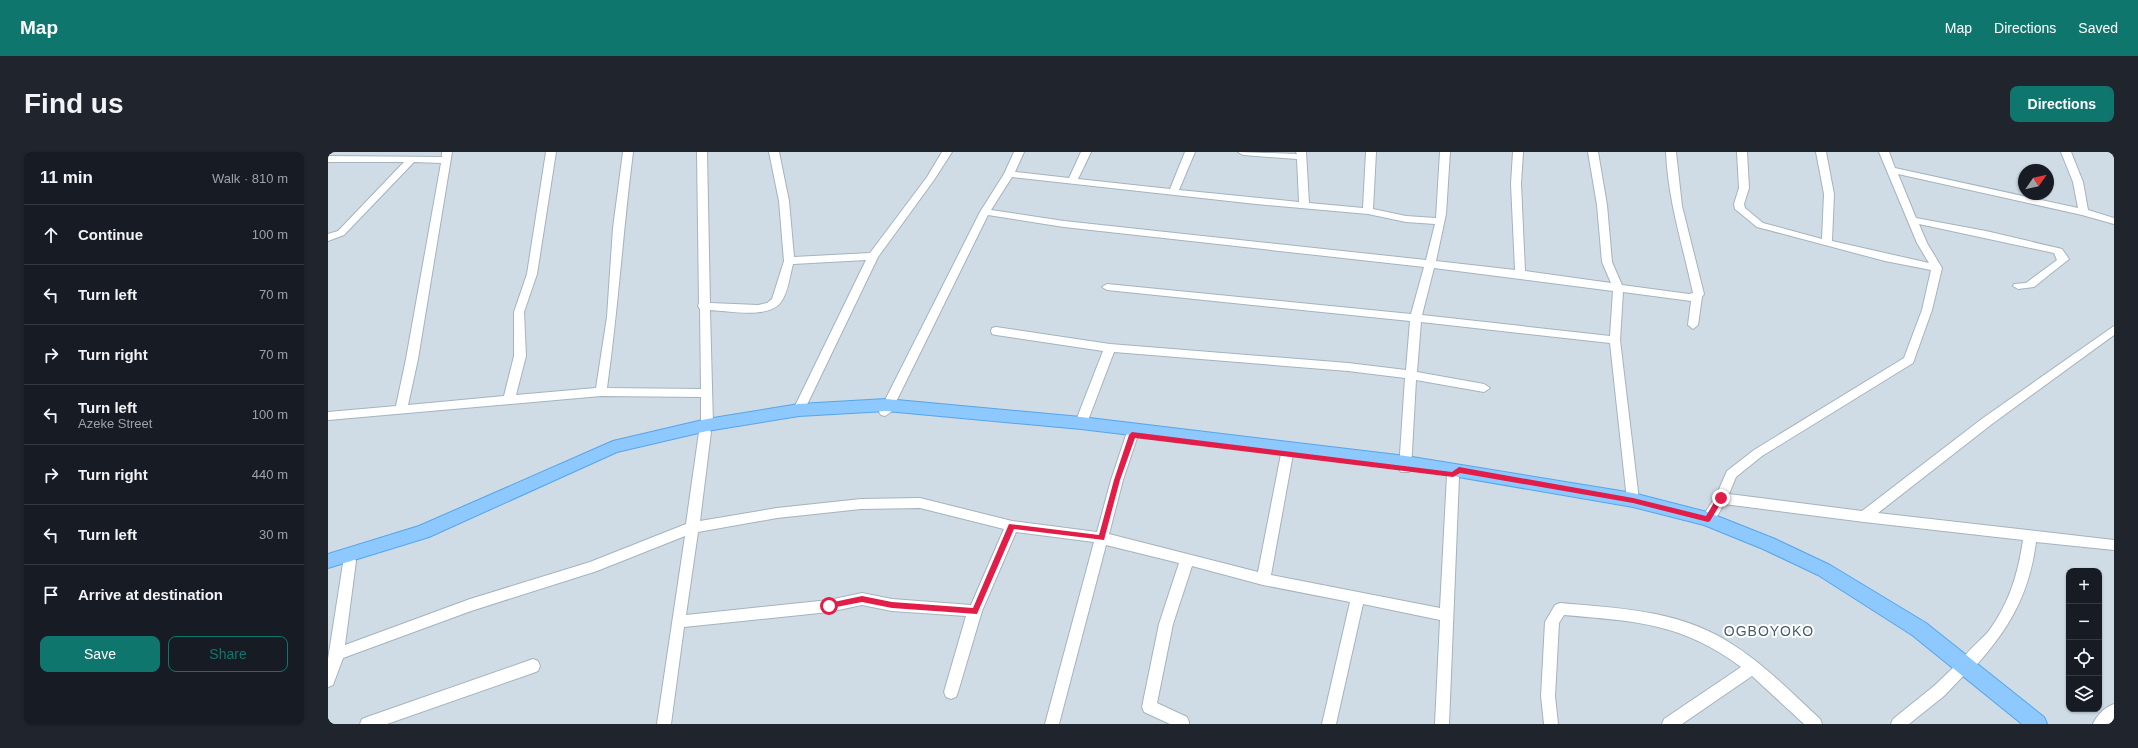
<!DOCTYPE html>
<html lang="en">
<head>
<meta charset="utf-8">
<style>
	body { margin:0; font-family:Helvetica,sans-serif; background:#20242c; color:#f1f3f6 }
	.controls { position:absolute; right:12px; bottom:12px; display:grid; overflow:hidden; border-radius:8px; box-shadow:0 1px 3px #0004 }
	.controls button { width:36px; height:36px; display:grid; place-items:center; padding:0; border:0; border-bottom:1px solid #363941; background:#171b24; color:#f1f3f6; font:20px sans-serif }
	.compass { position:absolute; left:1690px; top:12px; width:36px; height:36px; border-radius:50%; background:#171b24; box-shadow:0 1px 3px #0004; rotate:56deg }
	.stop { position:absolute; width:12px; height:12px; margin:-9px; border:3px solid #e11d48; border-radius:50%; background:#fff }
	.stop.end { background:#e11d48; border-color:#fff; box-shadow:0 1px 4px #0008 }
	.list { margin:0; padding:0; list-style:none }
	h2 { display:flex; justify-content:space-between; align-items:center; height:52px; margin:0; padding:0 16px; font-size:17px }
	h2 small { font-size:13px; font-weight:400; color:#9ea1a6 }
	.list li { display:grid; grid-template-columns:26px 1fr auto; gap:12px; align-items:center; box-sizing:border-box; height:60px; padding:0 16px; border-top:1px solid #363941 }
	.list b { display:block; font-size:15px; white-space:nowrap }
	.list p { margin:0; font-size:13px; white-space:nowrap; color:#9ea1a6 }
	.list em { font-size:13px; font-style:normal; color:#9ea1a6 }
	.actions { display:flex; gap:8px; padding:12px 16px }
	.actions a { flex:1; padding:9px 0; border:1px solid #0f766e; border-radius:8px; text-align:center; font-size:14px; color:#0f766e }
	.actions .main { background:#0f766e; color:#fff }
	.icon { flex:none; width:22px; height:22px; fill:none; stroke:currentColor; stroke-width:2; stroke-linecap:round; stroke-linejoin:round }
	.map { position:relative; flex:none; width:1786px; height:572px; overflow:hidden; border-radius:8px }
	header { display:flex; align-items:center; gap:24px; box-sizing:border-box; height:56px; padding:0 20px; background:#0f766e; color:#fff }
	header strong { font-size:19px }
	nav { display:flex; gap:22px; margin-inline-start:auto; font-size:14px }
	.intro { display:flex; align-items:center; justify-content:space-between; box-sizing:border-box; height:96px; padding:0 24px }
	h1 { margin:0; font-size:28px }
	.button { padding:10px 18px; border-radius:8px; background:#0f766e; color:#fff; font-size:14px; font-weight:700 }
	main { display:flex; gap:24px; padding:0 24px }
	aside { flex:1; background:#171b24; border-radius:8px; box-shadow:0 1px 3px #0004 }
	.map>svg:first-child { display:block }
</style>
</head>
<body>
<header>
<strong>Map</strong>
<nav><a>Map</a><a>Directions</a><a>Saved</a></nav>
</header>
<div class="intro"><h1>Find us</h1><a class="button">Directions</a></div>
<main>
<aside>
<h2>11 min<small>Walk · 810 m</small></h2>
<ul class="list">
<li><svg class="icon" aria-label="ahead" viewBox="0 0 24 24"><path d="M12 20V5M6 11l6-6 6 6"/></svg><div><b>Continue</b></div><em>100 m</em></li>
<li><svg class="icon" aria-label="left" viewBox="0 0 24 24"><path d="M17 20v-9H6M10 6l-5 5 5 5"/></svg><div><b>Turn left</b></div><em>70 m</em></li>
<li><svg class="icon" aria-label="right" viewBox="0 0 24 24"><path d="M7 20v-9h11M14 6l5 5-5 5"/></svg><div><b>Turn right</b></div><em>70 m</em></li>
<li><svg class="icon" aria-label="left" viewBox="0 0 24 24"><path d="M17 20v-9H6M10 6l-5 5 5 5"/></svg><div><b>Turn left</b><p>Azeke Street</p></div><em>100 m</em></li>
<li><svg class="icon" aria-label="right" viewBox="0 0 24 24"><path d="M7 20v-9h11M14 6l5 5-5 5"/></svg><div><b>Turn right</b></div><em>440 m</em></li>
<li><svg class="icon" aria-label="left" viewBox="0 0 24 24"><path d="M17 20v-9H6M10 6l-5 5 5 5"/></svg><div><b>Turn left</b></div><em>30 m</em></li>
<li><svg class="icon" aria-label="arrive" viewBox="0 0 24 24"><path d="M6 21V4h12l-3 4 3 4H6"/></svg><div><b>Arrive at destination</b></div></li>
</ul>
<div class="actions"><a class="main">Save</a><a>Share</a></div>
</aside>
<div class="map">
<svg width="1786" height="572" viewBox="0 0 1786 572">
	<rect width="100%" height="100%" fill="#e1eaf2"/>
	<path fill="#cfdce6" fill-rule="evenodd" d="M0 0H1786V572H0ZM1696 18H1720V42H1696ZM1741 419H1771V557H1741Z"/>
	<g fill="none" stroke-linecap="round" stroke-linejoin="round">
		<g stroke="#a4b3bd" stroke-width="2">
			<g id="minor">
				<path d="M114 0H124L90 207 80 253 176 244 186 204V160L199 122 218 0H228L209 122 196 160 198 204 188 243 268 236 279 165 285 76 295 0H305C295 79 290 157 279 236L373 237 372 157 370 154 371 151 369 0H379L382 151 430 153 439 151 444 147 456 109 451 49 441 0H451L461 49 466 105 542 101 599 25 614 0H624L606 28 550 105 475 261 471 262 465 258 538 108 465 112C462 123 460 141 453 150 441 167 401 159 382 158L385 273 381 277 383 280 372 369 449 356 533 347 592 346 684 369 769 380 783 328 798 283 800 280H808L810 283 795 328 781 382 930 420 953 302 955 299H963L965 302 943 423 1112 456 1119 323C1122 316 1128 312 1135 315L1137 318 1131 325 1121 572H1107L1112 468 1035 452 1008 572H994L1022 450 935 433 864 414 845 472 829 551 859 565 861 570V572H842L816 560 814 555 831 472 851 411 778 393 731 572H717L766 390 688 380 654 459 630 540 628 545 623 547 618 545 616 540 638 464 564 459 534 453 501 460 356 475 343 572H329L357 384 269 419 143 459 15 506 5 533 0 535V507L16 405 21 403 26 405 28 409 17 493 142 447 262 410 358 372 371 280 375 276 373 273V245L273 244 0 268V260L68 254 78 207 113 11 86 10 16 83 0 89V82L10 79 76 10H0V4L114 5ZM592 356 676 377 643 453 564 447 534 441 501 448 358 463 370 380 449 366 533 357Z"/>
				<path d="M686 0H696L687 20 741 26 753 0H763L750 27 842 37 857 0H867L851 38 971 50 969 7 915 3 910 0 969 2 968 0H978L981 51 1035 56 1038 0H1048L1045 57 1078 64 1108 66 1112 0H1122L1118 62 1108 109 1187 118 1183 32 1185 0H1195L1193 32 1197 119 1283 131 1274 110 1269 53 1260 0H1270L1279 53 1284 110 1294 133 1361 142 1365 141C1355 94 1340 49 1338 0H1348L1354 54 1376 142 1374 145 1370 173 1365 177 1360 173 1363 149 1295 140 1292 188 1311 348 1309 352H1301L1299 348 1282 191 1093 170 1089 220 1156 232 1162 236 1156 240 1088 228 1083 317 1081 320H1073L1071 317 1077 226 1020 219 786 200 759 271 757 274H749L747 271 775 199 668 183 664 182 663 179 664 176 668 175 782 192 1020 211 1078 218 1082 169 779 138 774 135 779 132 1083 162 1096 115 736 75 660 63 563 260 557 264 553 263 551 260 652 60 676 22ZM684 25 928 52 1040 62 1078 70 1107 72 1098 108 736 69 663 58ZM1106 116 1285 139 1282 184 1094 163Z"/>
				<path d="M1409 0H1419L1421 36 1416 52 1417 56 1435 71 1494 87 1496 42 1488 0H1498L1506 42 1504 89 1601 111 1589 91 1551 0H1561L1567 16 1750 56 1745 30 1733 0H1743L1755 30 1760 58 1786 66V72L1754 63 1570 22 1588 66 1658 79 1734 97 1741 107 1706 135 1690 137 1685 134 1686 132 1698 131 1729 108 1726 101 1591 72 1599 91 1614 116 1604 158 1585 211 1434 304 1408 325 1401 342 1534 359 1655 266 1786 174V183L1664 272 1550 361 1786 388V398L1708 390C1701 444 1680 479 1643 519L1639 520 1616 544 1581 572H1563L1565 567 1606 534 1627 514 1631 513C1637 500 1651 490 1660 480 1681 452 1690 422 1695 388L1536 370 1396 352C1391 360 1386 375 1374 371L1373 367 1388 344 1399 319 1426 298 1576 206 1594 158 1603 118 1557 109 1429 75 1407 57 1406 52 1411 36Z"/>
				<path d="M1232 451C1289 456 1349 458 1399 489 1434 510 1463 540 1492 567L1494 572H1476L1424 524 1354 572H1334L1336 567 1413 515C1355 471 1306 469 1236 463L1231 471 1227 544 1230 572H1216L1213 544 1217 470 1227 453Z"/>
				<polygon points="205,507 210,509 212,514 210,519 205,521 59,572 32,572 34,567 39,565"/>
				<path d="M1786 552V569L1783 572H1765C1768 564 1777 555 1786 552Z"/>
			</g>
		</g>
		<g stroke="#57a5ea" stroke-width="2">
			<polygon id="major" points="558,247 753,265 1078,304 1305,341 1379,360 1447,387 1502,413 1598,471 1716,565 1719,572 1694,572 1584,483 1490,423 1435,397 1376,373 1305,355 1078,316 753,277 558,259 471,264 379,279 289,300 101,385 0,416 0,402 91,374 285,289 379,267 471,252"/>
		</g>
		<use href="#minor" fill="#fff" fill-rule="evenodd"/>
		<use href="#major" fill="#8dc8ff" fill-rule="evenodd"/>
	</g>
	<polygon fill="#e11d48" points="804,280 1124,320 1131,315 1305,346 1378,364 1390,344 1393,343 1396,346 1382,369 1380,370 1305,351 1132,321 1125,325 807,286 792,328 776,388 686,377 649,462 564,456 534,450 498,457 498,452 501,451 534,444 564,450 645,456 681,372 771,383 786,328 801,283"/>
	<g text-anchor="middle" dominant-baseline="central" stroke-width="4" stroke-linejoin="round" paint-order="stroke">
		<g font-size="14" letter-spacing="1" fill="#485b67" stroke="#fff">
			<text x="1441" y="479">OGBOYOKO</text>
		</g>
	</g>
</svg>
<div class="controls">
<button>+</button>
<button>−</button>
<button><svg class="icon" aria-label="locate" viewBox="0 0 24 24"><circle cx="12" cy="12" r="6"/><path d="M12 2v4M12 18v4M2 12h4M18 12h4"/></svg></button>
<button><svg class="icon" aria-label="layers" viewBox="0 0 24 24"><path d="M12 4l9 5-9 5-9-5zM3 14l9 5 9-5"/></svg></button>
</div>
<svg class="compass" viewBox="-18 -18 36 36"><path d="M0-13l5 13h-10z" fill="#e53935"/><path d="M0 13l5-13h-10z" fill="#9ea1a6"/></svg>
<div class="stop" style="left:501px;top:454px"></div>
<div class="stop end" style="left:1393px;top:346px"></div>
</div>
</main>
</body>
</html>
